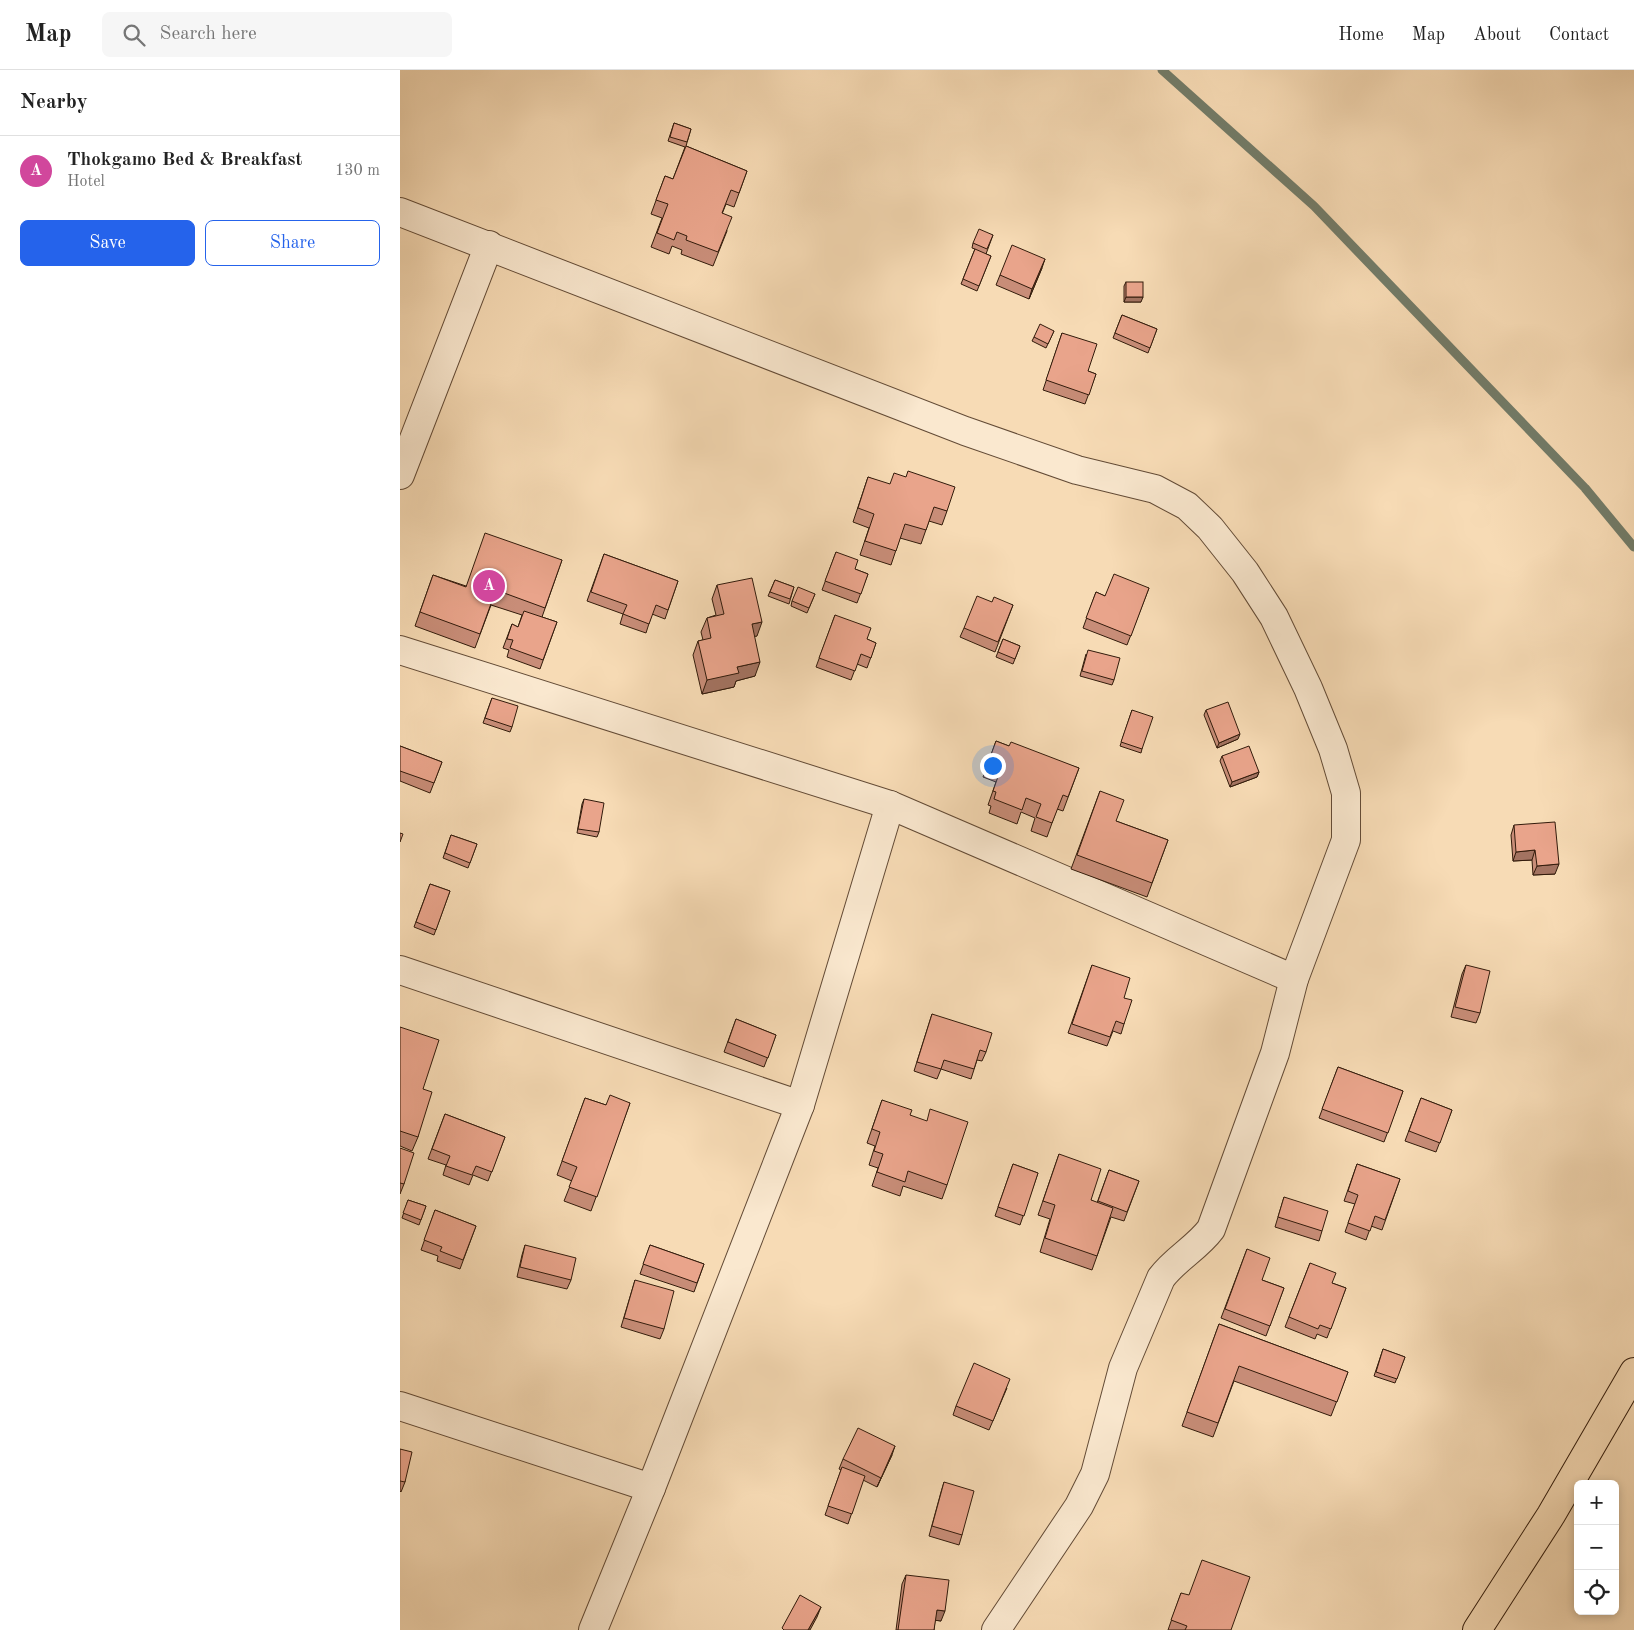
<!DOCTYPE html>
<html lang="en">
<head>
<meta charset="utf-8">
<style>
	body { margin:0; font-family:"Old Standard TT",serif; background:#f6f6f6; color:#222 }
	.controls { position:absolute; right:15px; bottom:15px; display:grid; overflow:hidden; border-radius:8px; box-shadow:0 2px 8px #0003 }
	.controls button { width:45px; height:45px; display:grid; place-items:center; padding:0; border:0; border-bottom:1px solid #e0e0e0; background:#fff; color:#222; font:25px sans-serif }
	.you { position:absolute; left:592px; top:695px; width:18px; height:18px; margin:-12px; border:4px solid #fff; border-radius:50%; background:#1a73e8; box-shadow:0 0 0 8px #1a73e833 }
	.badge { display:grid; place-items:center; width:32px; height:32px; border-radius:50%; background:#2563eb; color:#fff; font-size:16px; font-weight:700 }
	.pin { position:absolute; translate:-50% -50%; border:2px solid #fff; box-shadow:0 1px 5px #0006 }
	.list { margin:0; padding:0; list-style:none }
	h2 { display:flex; justify-content:space-between; align-items:center; height:65px; margin:0; padding:0 20px; font-size:21px }
	h2 small { font-size:16px; font-weight:400; color:#767676 }
	.list li { display:grid; grid-template-columns:32px 1fr auto; gap:15px; align-items:center; box-sizing:border-box; height:70px; padding:0 20px; border-top:1px solid #e0e0e0 }
	.list b { display:block; font-size:19px; white-space:nowrap }
	.list p { margin:0; font-size:16px; white-space:nowrap; color:#767676 }
	.list em { font-size:16px; font-style:normal; color:#767676 }
	.actions { display:flex; gap:10px; padding:15px 20px }
	.actions a { flex:1; padding:11px 0; border:1px solid #2563eb; border-radius:8px; text-align:center; font-size:18px; color:#2563eb }
	.actions .main { background:#2563eb; color:#fff }
	.icon { flex:none; width:28px; height:28px; fill:none; stroke:currentColor; stroke-width:2; stroke-linecap:round; stroke-linejoin:round }
	.map { position:relative; flex:none; width:1234px; height:1560px; overflow:hidden }
	header { display:flex; align-items:center; gap:30px; box-sizing:border-box; height:70px; padding:0 25px; background:#fff; border-bottom:1px solid #e0e0e0 }
	header strong { font-size:24px }
	nav { display:flex; gap:28px; margin-inline-start:auto; font-size:18px }
	.search { width:350px; height:45px; background:#f6f6f6; display:flex; align-items:center; gap:12px; box-sizing:border-box; padding:0 18px; border-radius:8px; color:#767676; font-size:19px }
	main { display:flex }
	aside { flex:1; background:#fff }
	.map>svg:first-child { display:block }
</style>
</head>
<body>
<header>
<strong>Map</strong>
<div class="search"><svg class="icon" aria-label="search" viewBox="0 0 24 24"><circle cx="10" cy="10" r="6"/><path d="M15 15l6 6"/></svg>Search here</div>
<nav><a>Home</a><a>Map</a><a>About</a><a>Contact</a></nav>
</header>
<main>
<aside>
<h2>Nearby<small></small></h2>
<ul class="list">
<li><span class="badge" style="background:#d1479c">A</span><div><b>Thokgamo Bed &amp; Breakfast</b><p>Hotel</p></div><em>130 m</em></li>
</ul>
<div class="actions"><a class="main">Save</a><a>Share</a></div>
</aside>
<div class="map">
<svg width="1234" height="1560" viewBox="0 0 1234 1560">
	<rect width="100%" height="100%" fill="#f7dbb5"/>
	<filter id="stains"><feTurbulence type="fractalNoise" baseFrequency=".004" numOctaves="4"/><feColorMatrix values="0 0 0 0 .2 0 0 0 0 .09 0 0 0 0 .02 0 0 0 .5 -.17"/></filter>
	<radialGradient id="worn" r=".72"><stop offset=".6" stop-color="#630" stop-opacity="0"/><stop offset="1" stop-color="#630" stop-opacity=".3"/></radialGradient>
	<g fill="none" stroke-linecap="round" stroke-linejoin="round">
		<polyline stroke="#737c69" stroke-width="9" points="762,0 914,136 1185,418 1234,477"/>
		<g stroke="#634b36" stroke-width="30">
			<g id="minor">
				<path d="M0 142 565 361 677 400 755 419 787 436 810 458 845 502 874 547 908 618 933 679 946 723V770L894 909 875 983 811 1159C797 1178 775 1189 761 1208L723 1298 695 1404 679 1436 596 1560"/>
				<polyline points="0,405 89,175"/>
				<polyline points="0,580 490,735 894,909"/>
				<polyline points="0,900 400,1035"/>
				<polyline points="0,1336 251,1418"/>
				<polyline points="193,1560 251,1418 400,1035 490,735"/>
			</g>
		</g>
		<g stroke="#321b0b" stroke-width="30">
			<polyline id="highway" points="1077,1560 1151,1445 1234,1302"/>
		</g>
		<use href="#minor" stroke="#fae8cf" stroke-width="28"/>
		<use href="#highway" stroke="#f7dbb5" stroke-width="28"/>
	</g>
	<g fill="#c88d78" stroke="#321b0b">
		<polygon points="274,53 291,59 286,76 347,101 334,137 326,134 322,144 327,161 313,196 281,184 282,180 272,176 269,184 251,177 262,148 251,144 265,106 273,109 285,77 268,71"/>
		<polygon points="593,165 586,184 591,186 577,221 561,214 575,179 572,178 573,173"/>
		<polygon points="642,198 629,229 596,215 600,205"/>
		<polygon points="726,212 741,232 724,232 724,216"/>
		<polygon points="722,245 757,259 748,283 713,268"/>
		<polygon points="654,261 646,278 632,271 634,267"/>
		<polygon points="662,263 688,301 696,304 685,334 643,320"/>
		<polygon points="468,407 547,441 542,455 529,451 521,474 500,468 491,495 460,485 469,458 453,452"/>
		<polygon points="436,482 455,499 468,504 457,533 422,520"/>
		<polygon points="204,484 278,511 265,549 252,544 246,563 220,554 223,544 187,531"/>
		<polygon points="162,490 142,547 157,552 140,599 107,587 109,580 103,578 112,554 118,557 122,545 91,535 75,578 15,556 33,505 66,516"/>
		<polygon points="375,510 394,517 389,534 368,526"/>
		<polygon points="317,515 357,566 354,566 355,606 336,611 334,617 302,624 293,585 298,571 303,570 301,562 307,548 316,545 312,529"/>
		<polygon points="749,518 727,575 683,558 696,522 705,526"/>
		<polygon points="415,524 407,543 391,536 392,531"/>
		<polygon points="592,532 613,535 595,582 560,567 564,558"/>
		<polygon points="435,545 467,569 476,573 467,598 457,594 451,610 416,597"/>
		<polygon points="603,569 620,576 613,594 596,587"/>
		<polygon points="686,584 714,610 712,615 680,606"/>
		<polygon points="92,628 112,657 110,662 83,653"/>
		<polygon points="732,640 742,679 741,683 720,676"/>
		<polygon points="806,640 838,669 817,678 804,645"/>
		<polygon points="596,671 609,676 679,698 663,741 657,739 647,767 631,761 635,748 621,742 617,754 589,743 591,736 588,735 596,712 583,707"/>
		<polygon points="0,676 42,692 30,723 0,711"/>
		<polygon points="822,686 859,702 857,707 830,717 820,691"/>
		<polygon points="700,721 716,751 768,770 747,827 671,799"/>
		<polygon points="184,729 199,762 197,767 177,763 182,734"/>
		<polygon points="1114,755 1155,804 1133,805 1132,790 1113,791 1111,765"/>
		<polygon points="51,765 77,774 68,798 43,788"/>
		<polygon points="30,814 50,821 34,865 14,857"/>
		<polygon points="692,895 724,928 724,954 721,964 713,961 707,976 668,963"/>
		<polygon points="1066,895 1080,943 1076,953 1051,947 1062,904"/>
		<polygon points="532,944 586,982 582,991 577,990 571,1009 541,999 537,1009 514,1001"/>
		<polygon points="336,949 376,965 364,997 324,982"/>
		<polygon points="0,957 23,1019 18,1067 12,1081 0,1076"/>
		<polygon points="938,997 1003,1021 984,1072 919,1048"/>
		<polygon points="185,1028 206,1035 230,1033 191,1141 164,1131 172,1111 157,1105"/>
		<polygon points="1021,1028 1052,1040 1036,1082 1005,1071"/>
		<polygon points="482,1030 510,1045 547,1115 542,1129 503,1116 500,1126 472,1116 478,1098 469,1095 475,1076 467,1073"/>
		<polygon points="45,1044 105,1067 88,1111 73,1105 69,1115 43,1105 46,1095 28,1089"/>
		<polygon points="0,1078 4,1114 0,1124"/>
		<polygon points="659,1084 691,1130 697,1133 709,1100 739,1111 724,1151 711,1147 692,1200 640,1182 650,1149 638,1145"/>
		<polygon points="613,1094 638,1103 620,1155 595,1146"/>
		<polygon points="957,1094 1000,1109 982,1160 971,1156 966,1170 945,1162 955,1134 944,1131"/>
		<polygon points="884,1127 922,1161 919,1171 875,1157"/>
		<polygon points="8,1130 26,1136 19,1155 2,1148"/>
		<polygon points="35,1140 76,1156 60,1199 37,1191 38,1186 21,1180"/>
		<polygon points="125,1175 171,1210 167,1219 117,1207 122,1185"/>
		<polygon points="250,1175 304,1194 294,1222 240,1204"/>
		<polygon points="847,1179 862,1210 884,1218 866,1266 821,1248"/>
		<polygon points="910,1193 932,1213 946,1218 927,1268 917,1264 915,1269 885,1257"/>
		<polygon points="235,1210 264,1259 260,1269 221,1257"/>
		<polygon points="819,1254 948,1302 931,1346 834,1311 813,1367 782,1356"/>
		<polygon points="983,1279 1005,1287 995,1313 974,1306"/>
		<polygon points="607,1318 589,1360 553,1345 556,1336"/>
		<polygon points="0,1379 5,1412 1,1422 0,1421"/>
		<polygon points="492,1385 477,1417 463,1410 448,1454 425,1445 441,1400 439,1399 443,1389"/>
		<polygon points="544,1412 562,1465 559,1475 529,1466 541,1422"/>
		<polygon points="506,1505 541,1551 535,1550 534,1560 496,1560 502,1514"/>
		<polygon points="781,1523 831,1560 768,1560"/>
	</g>
	<g fill="#a37361" stroke="#321b0b">
		<polygon points="645,189 642,198 629,229 632,219"/>
		<polygon points="726,227 743,227 741,232 724,232"/>
		<polygon points="362,552 357,566 346,568 352,554"/>
		<polygon points="360,592 355,606 336,611 334,617 302,624 307,610 337,597"/>
		<polygon points="840,664 838,669 817,678 819,673"/>
		<polygon points="859,702 857,707 830,717 832,712"/>
		<polygon points="1135,780 1132,790 1113,791 1116,782"/>
		<polygon points="1159,794 1155,804 1133,805 1137,796"/>
		<polygon points="495,1376 492,1385 477,1417 481,1408"/>
		<polygon points="421,1537 417,1547 410,1560 408,1560"/>
		<polygon points="537,1540 545,1541 541,1551 533,1550"/>
	</g>
	<g fill="#e9a48b" stroke="#321b0b">
		<polygon points="274,53 291,59 287,72 270,67"/>
		<polygon points="286,76 347,101 339,123 331,120 322,143 332,147 318,182 286,170 287,166 277,162 274,170 257,163 268,134 256,130 265,106 273,109"/>
		<polygon points="579,159 593,165 587,179 573,173"/>
		<polygon points="612,175 645,189 632,219 600,205"/>
		<polygon points="575,179 591,186 579,216 563,209"/>
		<rect x="726" y="212" width="17" height="15"/>
		<polygon points="722,245 757,259 750,278 715,263"/>
		<polygon points="640,254 654,261 648,274 634,267"/>
		<polygon points="662,263 697,274 688,301 696,304 689,325 646,310"/>
		<polygon points="508,401 555,417 547,441 534,437 526,460 505,454 496,481 465,471 474,444 458,438 468,407 490,414 494,403 506,407"/>
		<polygon points="85,463 162,490 145,538 96,520 80,564 20,542 33,505 66,517"/>
		<polygon points="436,482 458,490 455,499 468,504 461,524 425,511"/>
		<polygon points="204,484 278,511 268,540 256,535 249,554 223,544 227,535 191,522"/>
		<polygon points="714,504 749,518 731,566 686,548 696,522 705,526"/>
		<polygon points="352,508 362,552 352,554 360,592 337,597 339,603 307,610 298,571 311,568 307,548 324,544 317,515"/>
		<polygon points="375,510 394,517 390,529 370,522"/>
		<polygon points="398,517 415,524 409,538 392,531"/>
		<polygon points="577,526 592,532 594,527 613,535 598,572 564,558"/>
		<polygon points="124,541 157,552 143,590 110,578 113,570 107,569 112,554 118,557"/>
		<polygon points="435,545 471,558 467,569 476,573 471,588 461,584 455,601 419,588"/>
		<polygon points="603,569 620,576 615,589 598,582"/>
		<polygon points="688,580 720,588 714,610 682,601"/>
		<polygon points="92,628 118,636 112,657 85,648"/>
		<polygon points="828,632 840,664 819,673 806,640"/>
		<polygon points="732,640 753,647 742,679 721,672"/>
		<polygon points="596,671 609,676 611,672 679,698 668,727 663,725 652,753 636,747 641,734 626,728 622,740 594,729 596,722 593,721 601,698 588,693"/>
		<polygon points="0,676 42,692 34,713 0,701"/>
		<polygon points="849,676 859,702 832,712 822,686"/>
		<polygon points="700,721 724,730 716,751 768,770 752,813 677,785"/>
		<polygon points="184,729 204,733 199,762 178,759"/>
		<polygon points="1155,752 1159,794 1137,796 1135,780 1116,782 1114,755"/>
		<polygon points="0,763 3,764 0,772"/>
		<polygon points="51,765 77,774 70,793 45,783"/>
		<polygon points="30,814 50,821 36,860 16,852"/>
		<polygon points="692,895 730,908 724,928 732,930 724,954 716,951 710,967 672,954"/>
		<polygon points="1066,895 1090,901 1080,943 1055,937"/>
		<polygon points="532,944 592,963 586,982 580,980 574,999 544,990 541,999 517,992"/>
		<polygon points="336,949 376,965 368,988 328,972"/>
		<polygon points="0,957 39,970 23,1019 32,1022 18,1067 0,1061"/>
		<polygon points="938,997 1003,1021 988,1063 922,1039"/>
		<polygon points="210,1025 230,1033 197,1127 169,1117 177,1097 162,1091 185,1028 206,1035"/>
		<polygon points="1021,1028 1052,1040 1040,1073 1009,1061"/>
		<polygon points="482,1030 512,1040 510,1045 527,1051 530,1039 568,1052 547,1115 508,1101 505,1112 477,1102 483,1084 474,1081 480,1062 472,1059"/>
		<polygon points="45,1044 105,1067 92,1102 76,1096 72,1105 46,1096 50,1086 32,1079"/>
		<polygon points="0,1078 14,1083 4,1114 0,1113"/>
		<polygon points="659,1084 701,1099 691,1130 713,1138 697,1186 645,1168 655,1135 643,1131"/>
		<polygon points="613,1094 638,1103 624,1146 598,1137"/>
		<polygon points="957,1094 1000,1109 985,1150 975,1146 970,1161 948,1153 958,1125 948,1121"/>
		<polygon points="709,1100 739,1111 727,1142 698,1131"/>
		<polygon points="884,1127 928,1141 922,1161 878,1147"/>
		<polygon points="8,1130 26,1136 21,1150 3,1143"/>
		<polygon points="35,1140 76,1156 63,1190 40,1181 42,1177 24,1170"/>
		<polygon points="125,1175 176,1188 171,1210 120,1197"/>
		<polygon points="250,1175 304,1194 297,1213 243,1194"/>
		<polygon points="847,1179 870,1188 862,1210 884,1218 870,1256 825,1239"/>
		<polygon points="910,1193 936,1203 932,1213 946,1218 931,1259 920,1255 918,1259 889,1247"/>
		<polygon points="235,1210 274,1221 264,1259 224,1248"/>
		<polygon points="819,1254 948,1302 937,1332 839,1296 818,1353 787,1342"/>
		<polygon points="983,1279 1005,1287 997,1309 976,1302"/>
		<polygon points="574,1293 610,1309 593,1351 556,1336"/>
		<polygon points="458,1358 495,1376 481,1408 443,1389"/>
		<polygon points="0,1379 12,1382 5,1412 0,1411"/>
		<polygon points="442,1397 465,1406 452,1444 428,1436"/>
		<polygon points="544,1412 574,1421 562,1465 532,1456"/>
		<polygon points="802,1490 850,1507 831,1560 785,1560 787,1556 771,1550 781,1523 789,1525"/>
		<polygon points="506,1505 549,1510 545,1541 537,1540 534,1560 498,1560"/>
		<polygon points="400,1525 421,1537 408,1560 384,1560 382,1558"/>
	</g>
	<rect width="100%" height="100%" filter="url(#stains)"/>
	<rect width="100%" height="100%" fill="url(#worn)"/>
</svg>
<div class="controls">
<button>+</button>
<button>−</button>
<button><svg class="icon" aria-label="locate" viewBox="0 0 24 24"><circle cx="12" cy="12" r="6"/><path d="M12 2v4M12 18v4M2 12h4M18 12h4"/></svg></button>
</div>
<div class="you"></div>
<div class="pin badge" style="left:89px;top:516px;background:#d1479c">A</div>
</div>
</main>
</body>
</html>
